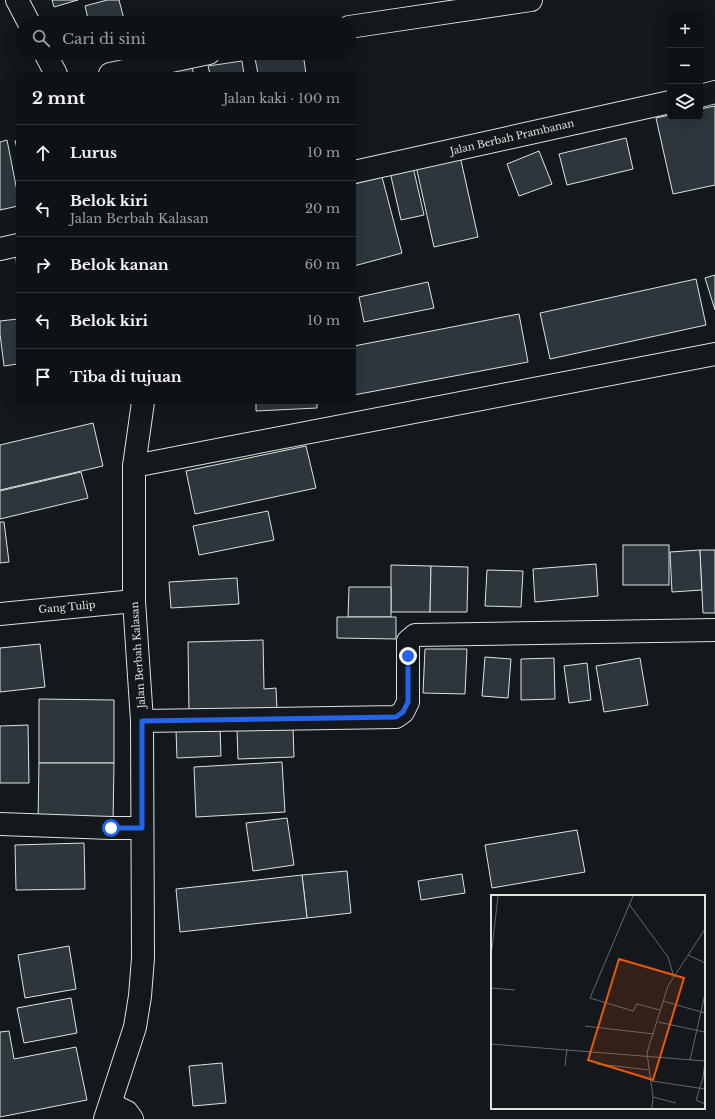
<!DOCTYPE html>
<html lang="id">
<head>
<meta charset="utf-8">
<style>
	body { margin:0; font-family:"Libre Baskerville",serif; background:#181b1e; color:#f1f3f6 }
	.controls { position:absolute; right:12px; top:12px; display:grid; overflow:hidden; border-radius:6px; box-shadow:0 4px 16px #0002 }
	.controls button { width:36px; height:36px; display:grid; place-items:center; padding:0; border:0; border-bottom:1px solid #2f3234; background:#0f1215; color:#f1f3f6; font:20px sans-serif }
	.stop { position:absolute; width:12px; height:12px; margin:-9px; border:3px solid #2563eb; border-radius:50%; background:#fff }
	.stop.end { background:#2563eb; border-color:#fff; box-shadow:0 1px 4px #0008 }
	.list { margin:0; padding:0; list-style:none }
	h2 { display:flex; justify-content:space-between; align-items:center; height:52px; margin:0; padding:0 16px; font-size:17px }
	h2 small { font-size:13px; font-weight:400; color:#9b9ea0 }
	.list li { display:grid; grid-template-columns:26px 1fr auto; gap:12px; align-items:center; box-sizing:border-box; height:56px; padding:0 16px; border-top:1px solid #2f3234 }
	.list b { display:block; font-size:15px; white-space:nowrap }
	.list p { margin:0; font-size:13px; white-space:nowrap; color:#9b9ea0 }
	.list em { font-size:13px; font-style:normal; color:#9b9ea0 }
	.icon { flex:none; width:22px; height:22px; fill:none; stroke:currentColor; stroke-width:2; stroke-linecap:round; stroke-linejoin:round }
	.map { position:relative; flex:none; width:715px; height:1119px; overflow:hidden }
	.search { position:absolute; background:#0f1215; box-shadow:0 4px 16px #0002; left:16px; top:16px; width:340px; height:44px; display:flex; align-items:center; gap:10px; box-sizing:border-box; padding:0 14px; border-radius:22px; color:#9b9ea0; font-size:15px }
	.panel { position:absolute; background:#0f1215; box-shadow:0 4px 16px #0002; left:16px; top:72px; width:340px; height:332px; border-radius:6px }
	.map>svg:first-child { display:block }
</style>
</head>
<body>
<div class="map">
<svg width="715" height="1119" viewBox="0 0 715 1119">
	<rect width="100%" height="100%" fill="#14181c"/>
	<g fill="#2c363c" stroke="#d8e6dc">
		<polygon points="52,0 78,0 54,7"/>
		<polygon points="107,0 119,0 125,23 89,23 85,6"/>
		<polygon points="97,53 109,53 98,56"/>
		<polygon points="254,53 303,53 306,74 258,74"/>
		<polygon points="242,61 244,74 210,74 208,66"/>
		<polygon points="192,68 194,74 162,74"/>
		<polygon points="715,106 715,185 673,194 656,118 670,115 670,117 700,117 700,109"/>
		<polygon points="626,138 633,169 567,185 559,154"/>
		<polygon points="7,140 18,196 18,206 0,210 0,142"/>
		<polygon points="18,140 18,152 15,141"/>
		<polygon points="539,151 552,184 519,196 507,164"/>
		<polygon points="460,156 478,237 434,247 416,166"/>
		<polygon points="413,167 424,215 401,220 390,172"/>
		<polygon points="382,177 402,253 354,266 354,184"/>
		<polygon points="15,246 18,246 18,282"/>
		<polygon points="715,275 715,310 705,278"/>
		<polygon points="696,279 706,325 550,359 540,313"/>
		<polygon points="428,282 434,308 364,322 359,297"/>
		<polygon points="519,314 528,362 354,395 354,346"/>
		<polygon points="18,319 18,364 4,366 0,334 0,321"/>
		<polygon points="256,402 317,402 317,408 256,411"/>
		<polygon points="93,423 103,466 0,490 0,445"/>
		<polygon points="306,446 316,488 195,514 186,471"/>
		<polygon points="81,472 88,498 0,519 0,491"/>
		<polygon points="268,511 274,540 199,555 193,526"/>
		<polygon points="0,522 4,522 9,562 0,563"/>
		<rect x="623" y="545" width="46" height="40"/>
		<polygon points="700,550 702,590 672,592 670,552"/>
		<polygon points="700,550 715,550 715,613 703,613"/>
		<polygon points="596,564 598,596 535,602 533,569"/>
		<polygon points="391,565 431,566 430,612 391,612"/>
		<polygon points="431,566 468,567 467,612 430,612"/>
		<polygon points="487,570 523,571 521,607 485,606"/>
		<polygon points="237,578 239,604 171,608 169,582"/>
		<polygon points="349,587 391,587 391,617 348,617"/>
		<polygon points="337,617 396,617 396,639 337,638"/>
		<polygon points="263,640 264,689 276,688 277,711 189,713 188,642"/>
		<polygon points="40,644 45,687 0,692 0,648"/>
		<polygon points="425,649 467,649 465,694 423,693"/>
		<polygon points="485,657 511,659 508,698 482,696"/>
		<polygon points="554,658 555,699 521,700 521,659"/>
		<polygon points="640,658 648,705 604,712 596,666"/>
		<polygon points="587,663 591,700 569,703 564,666"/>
		<polygon points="39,699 114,700 114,763 39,763"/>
		<polygon points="28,725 29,783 0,783 0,726"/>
		<polygon points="220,728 221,756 177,758 176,730"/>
		<polygon points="293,728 294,757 238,759 237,730"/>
		<polygon points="282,762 285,812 196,817 194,767"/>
		<polygon points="39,763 114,763 113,822 38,821"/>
		<polygon points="287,818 294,865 253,871 246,823"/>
		<polygon points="577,830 585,872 492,888 485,845"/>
		<polygon points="84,843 85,889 16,890 15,845"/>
		<polygon points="347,871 351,913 307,918 302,875"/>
		<polygon points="462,874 465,893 421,900 418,881"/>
		<polygon points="302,875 307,918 180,932 176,889"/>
		<polygon points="69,946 76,989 25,998 18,955"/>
		<polygon points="71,998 77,1033 24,1043 17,1008"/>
		<polygon points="9,1031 14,1059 76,1047 87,1100 0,1117 0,1032"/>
		<polygon points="222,1063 226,1103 193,1106 189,1066"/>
	</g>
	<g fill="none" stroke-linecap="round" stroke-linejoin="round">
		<g stroke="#d8e6dc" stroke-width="24">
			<g id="street">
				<polyline points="17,0 29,23"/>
				<polyline points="349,27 531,0"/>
				<polyline points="45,53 56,74"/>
				<polyline points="110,74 209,53"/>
				<polyline points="134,466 715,354"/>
				<polyline points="0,614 134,601"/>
				<polyline points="142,721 396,717 403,712 408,702 408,641 415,635 715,630"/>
				<polyline points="0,824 111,828 142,828"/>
				<polyline points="111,1104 127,1112 132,1119"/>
			</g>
		</g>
		<g stroke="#d8e6dc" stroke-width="24">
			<g id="secondary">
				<polyline points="700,96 715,92"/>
				<polyline points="354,172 670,102"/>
				<polyline points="0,249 18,245"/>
				<polyline points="105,1119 135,1027 140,996 143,958 142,721 134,601 134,466 143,402"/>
			</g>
		</g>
		<use href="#street" stroke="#14181c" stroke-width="22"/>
		<use href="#secondary" stroke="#14181c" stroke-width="22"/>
	</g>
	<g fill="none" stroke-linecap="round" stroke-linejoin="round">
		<polyline stroke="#2563eb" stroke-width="5" points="111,828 142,828 142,721 396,717 403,712 408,702 408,656"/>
	</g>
	<g text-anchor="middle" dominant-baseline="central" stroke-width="3" stroke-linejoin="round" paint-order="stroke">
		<g font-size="10" fill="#d8e6dc" stroke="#14181c">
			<text transform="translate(512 137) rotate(-13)">Jalan Berbah Prambanan</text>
			<text transform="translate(67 607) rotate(-5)">Gang Tulip</text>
			<text transform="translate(138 655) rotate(-94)">Jalan Berbah Kalasan</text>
		</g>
	</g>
	<g transform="translate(491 895)">
		<rect width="214" height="214" fill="#14181c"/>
		<path fill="none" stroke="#626a69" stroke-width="1" d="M142 1 99 103 142 116 146 109 169 115M138 9 177 62 183 82M197 60 214 68M0 62 7 1M0 93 24 95M172 106 214 118M167 127 214 137M94 131 163 139M0 149 214 166 212 183 205 205 214 209M199 165 214 99M106 169 159 175M74 171 76 154M161 186 214 194M162 202 185 208M161 213 162 202 156 158 159 148 177 91 214 34"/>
		<path fill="#e8590c" fill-opacity="0.15" stroke="#e8590c" stroke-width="2" d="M128 64 193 83 162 185 97 165Z"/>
		<rect width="214" height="214" fill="none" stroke="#d8e6dc" stroke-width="2"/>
	</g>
</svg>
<div class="controls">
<button>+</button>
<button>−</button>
<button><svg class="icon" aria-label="layers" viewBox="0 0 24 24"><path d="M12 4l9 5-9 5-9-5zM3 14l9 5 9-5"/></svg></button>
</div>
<div class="stop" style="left:111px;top:828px"></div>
<div class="stop end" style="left:408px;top:656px"></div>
<div class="search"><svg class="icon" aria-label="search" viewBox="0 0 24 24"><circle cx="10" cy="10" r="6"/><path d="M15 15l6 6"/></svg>Cari di sini</div>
<section class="panel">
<h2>2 mnt<small>Jalan kaki · 100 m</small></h2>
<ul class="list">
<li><svg class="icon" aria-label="ahead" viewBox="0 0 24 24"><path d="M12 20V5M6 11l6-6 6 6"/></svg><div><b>Lurus</b></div><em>10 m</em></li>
<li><svg class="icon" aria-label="left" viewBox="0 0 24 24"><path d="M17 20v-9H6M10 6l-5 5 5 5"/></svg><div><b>Belok kiri</b><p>Jalan Berbah Kalasan</p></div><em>20 m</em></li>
<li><svg class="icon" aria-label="right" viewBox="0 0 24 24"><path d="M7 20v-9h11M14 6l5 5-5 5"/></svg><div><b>Belok kanan</b></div><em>60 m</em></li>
<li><svg class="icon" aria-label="left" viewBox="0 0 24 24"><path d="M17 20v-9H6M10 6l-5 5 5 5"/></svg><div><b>Belok kiri</b></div><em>10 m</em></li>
<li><svg class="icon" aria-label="arrive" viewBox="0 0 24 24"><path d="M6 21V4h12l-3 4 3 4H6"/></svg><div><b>Tiba di tujuan</b></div></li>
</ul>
</section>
</div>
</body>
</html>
